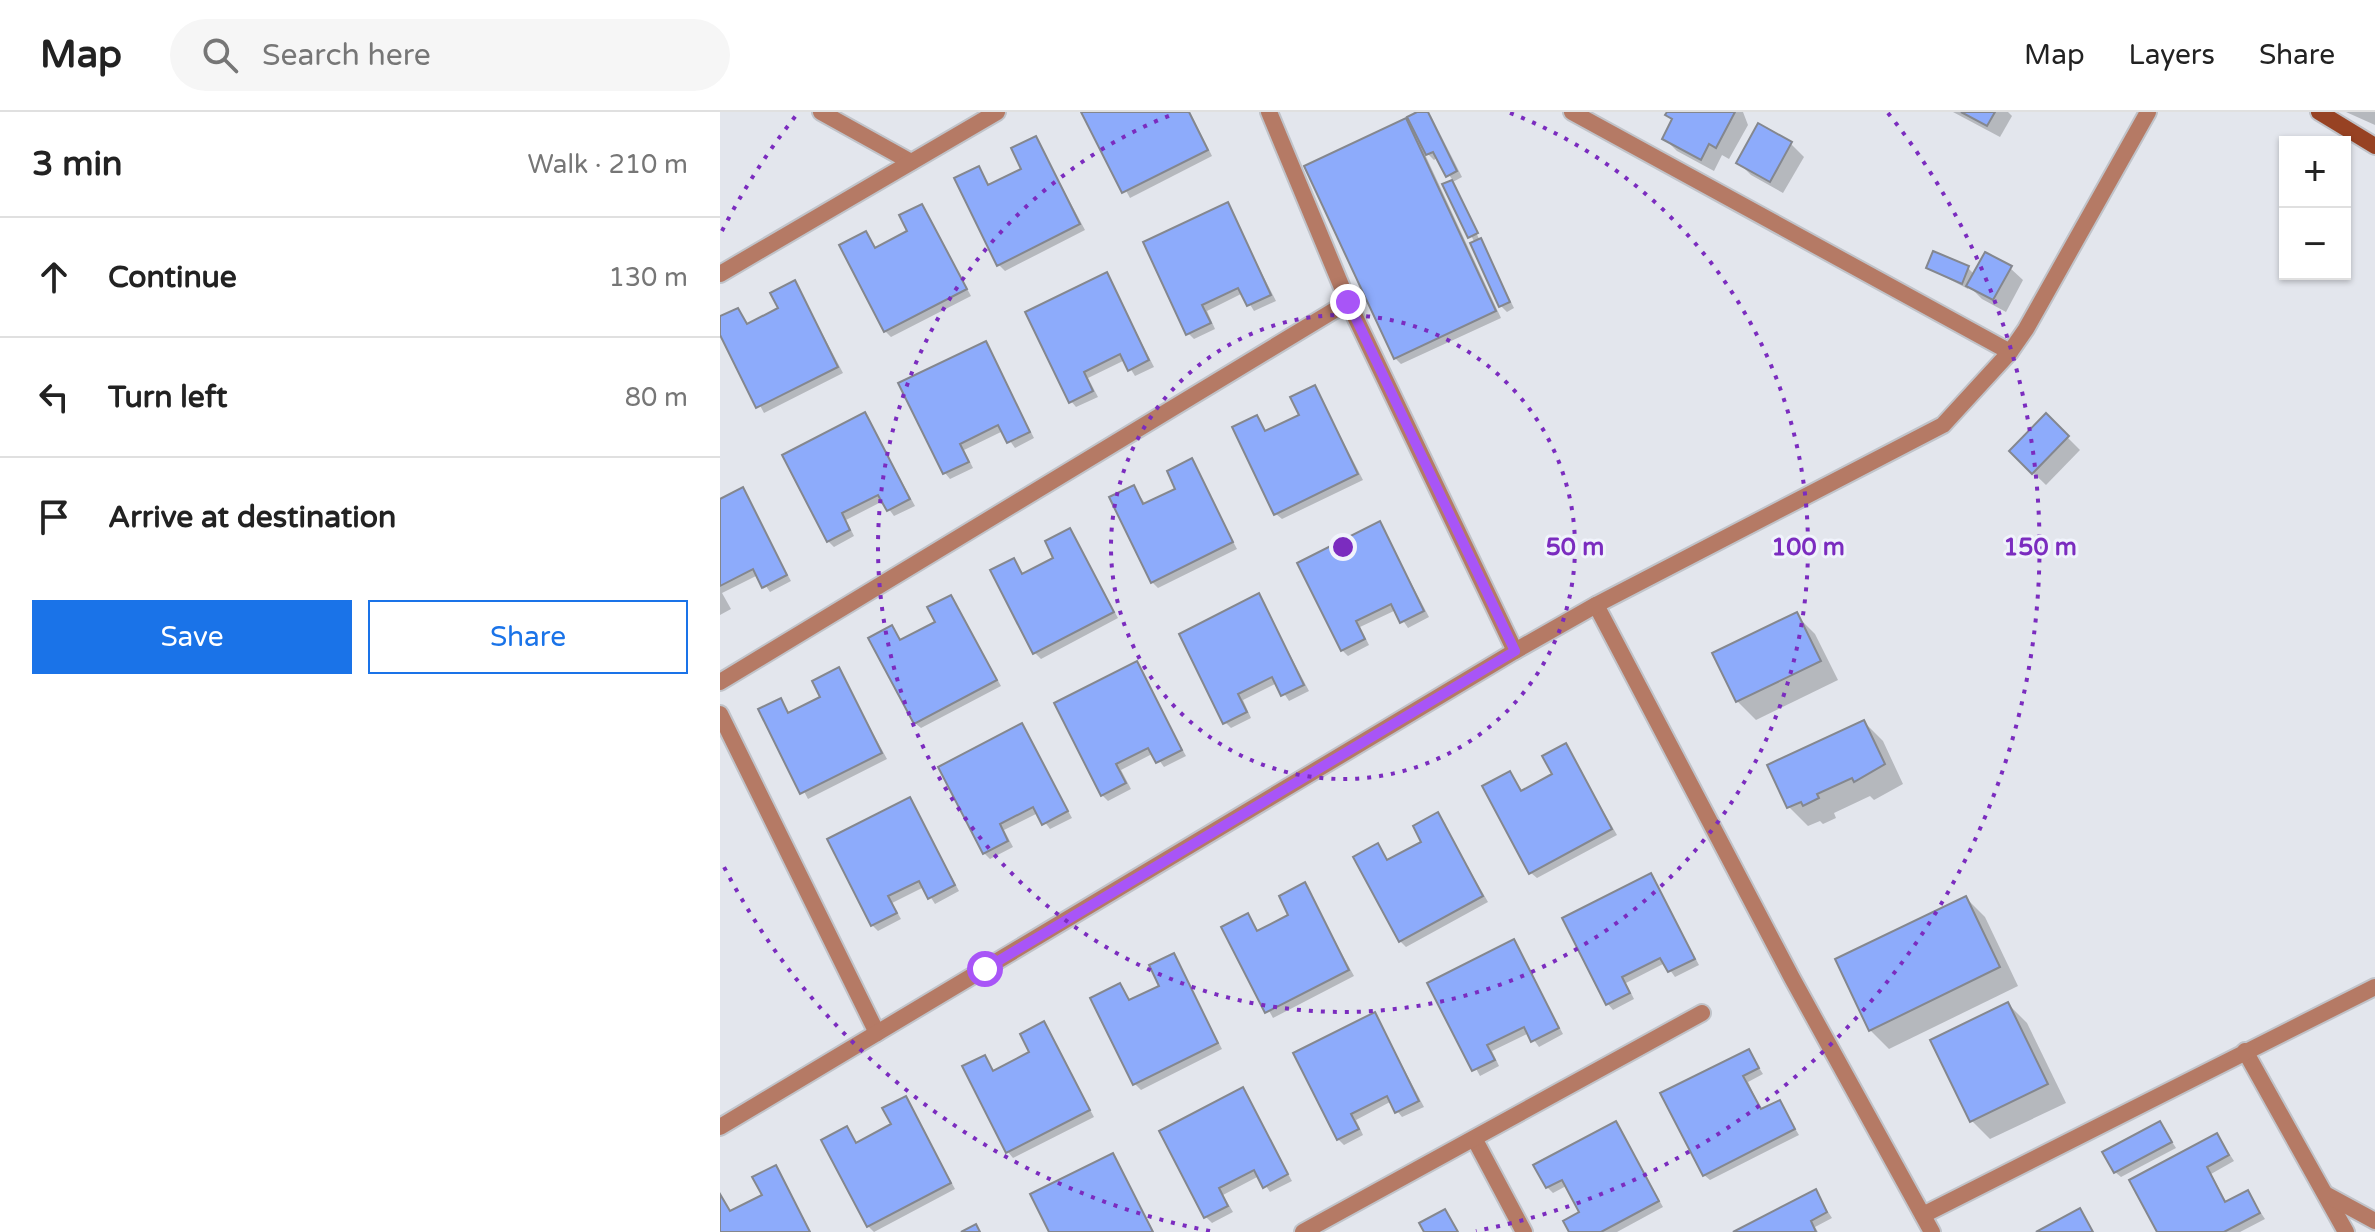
<!DOCTYPE html>
<html lang="en">
<head>
<meta charset="utf-8">
<style>
	body { margin:0; font-family:"Varela Round",sans-serif; background:#f6f6f6; color:#222 }
	.controls { position:absolute; right:24px; top:24px; display:grid; overflow:hidden; border-radius:0px; box-shadow:0 2px 6px #0004 }
	.controls button { width:72px; height:72px; display:grid; place-items:center; padding:0; border:0; border-bottom:2px solid #e0e0e0; background:#fff; color:#222; font:40px sans-serif }
	.stop { position:absolute; width:24px; height:24px; margin:-18px; border:6px solid #a855f7; border-radius:50%; background:#fff }
	.stop.end { background:#a855f7; border-color:#fff; box-shadow:0 2px 8px #0008 }
	.list { margin:0; padding:0; list-style:none }
	h2 { display:flex; justify-content:space-between; align-items:center; height:104px; margin:0; padding:0 32px; font-size:34px }
	h2 small { font-size:26px; font-weight:400; color:#767676 }
	.list li { display:grid; grid-template-columns:52px 1fr auto; gap:24px; align-items:center; box-sizing:border-box; height:120px; padding:0 32px; border-top:2px solid #e0e0e0 }
	.list b { display:block; font-size:30px; white-space:nowrap }
	.list em { font-size:26px; font-style:normal; color:#767676 }
	.actions { display:flex; gap:16px; padding:24px 32px }
	.actions a { flex:1; padding:18px 0; border:2px solid #1a73e8; border-radius:0px; text-align:center; font-size:28px; color:#1a73e8 }
	.actions .main { background:#1a73e8; color:#fff }
	.icon { flex:none; width:44px; height:44px; fill:none; stroke:currentColor; stroke-width:2; stroke-linecap:round; stroke-linejoin:round }
	.map { position:relative; flex:none; width:1655px; height:1120px; overflow:hidden }
	header { display:flex; align-items:center; gap:48px; box-sizing:border-box; height:112px; padding:0 40px; background:#fff; border-bottom:2px solid #e0e0e0 }
	header strong { font-size:38px }
	nav { display:flex; gap:44px; margin-inline-start:auto; font-size:28px }
	.search { width:560px; height:72px; background:#f6f6f6; display:flex; align-items:center; gap:20px; box-sizing:border-box; padding:0 28px; border-radius:44px; color:#767676; font-size:30px }
	main { display:flex }
	aside { flex:1; background:#fff }
	.map>svg:first-child { display:block }
</style>
</head>
<body>
<header>
<strong>Map</strong>
<div class="search"><svg class="icon" aria-label="search" viewBox="0 0 24 24"><circle cx="10" cy="10" r="6"/><path d="M15 15l6 6"/></svg>Search here</div>
<nav><a>Map</a><a>Layers</a><a>Share</a></nav>
</header>
<main>
<aside>
<h2>3 min<small>Walk · 210 m</small></h2>
<ul class="list">
<li><svg class="icon" aria-label="ahead" viewBox="0 0 24 24"><path d="M12 20V5M6 11l6-6 6 6"/></svg><div><b>Continue</b></div><em>130 m</em></li>
<li><svg class="icon" aria-label="left" viewBox="0 0 24 24"><path d="M17 20v-9H6M10 6l-5 5 5 5"/></svg><div><b>Turn left</b></div><em>80 m</em></li>
<li><svg class="icon" aria-label="arrive" viewBox="0 0 24 24"><path d="M6 21V4h12l-3 4 3 4H6"/></svg><div><b>Arrive at destination</b></div></li>
</ul>
<div class="actions"><a class="main">Save</a><a>Share</a></div>
</aside>
<div class="map">
<svg width="1655" height="1120" viewBox="0 0 1655 1120">
	<rect width="100%" height="100%" fill="#e3e6ed"/>
	<g fill="#0003">
		<polygon points="363,0 470,0 492,44 410,86"/>
		<polygon points="702,0 711,4 742,65 731,71 794,196 787,200 781,194 755,131 724,73 733,69 718,45 714,48 702,36 781,206 681,252 675,246 686,8 695,18"/>
		<polygon points="949,0 1023,0 1028,13 1009,47 1002,43 994,59 957,39 945,27 954,9"/>
		<polygon points="1233,0 1288,0 1292,4 1280,25"/>
		<polygon points="1626,0 1655,0 1655,13"/>
		<polygon points="1039,14 1071,32 1084,45 1063,81 1031,63 1018,50"/>
		<polygon points="316,26 365,118 285,159 279,153 259,56 270,74 304,57"/>
		<polygon points="507,93 556,189 534,199 523,181 487,199 495,217 474,227 468,221"/>
		<polygon points="202,94 251,184 171,225 165,219 146,121 157,137 190,120"/>
		<polygon points="1208,156 1248,156 1255,163 1290,156 1303,168 1286,200 1262,187 1249,174 1248,177"/>
		<polygon points="387,163 434,255 415,264 405,248 368,266 378,285 356,295 351,289"/>
		<polygon points="75,170 123,261 44,301 0,219 0,207 18,198 29,213 60,197"/>
		<polygon points="265,231 314,326 295,336 283,319 244,338 253,356 230,367 225,361"/>
		<polygon points="595,275 643,368 562,407 556,402 536,306 547,321 581,304"/>
		<polygon points="145,302 195,394 174,404 163,389 126,408 134,424 114,435 108,429"/>
		<polygon points="1326,304 1360,338 1326,373 1291,339"/>
		<polygon points="471,349 517,437 438,476 432,470 414,375 426,393 458,377"/>
		<polygon points="22,378 71,469 50,480 38,463 2,481 11,497 0,503 0,389"/>
		<polygon points="660,412 709,505 688,516 676,498 640,515 649,533 628,544 622,538"/>
		<polygon points="350,419 398,506 321,547 315,541 294,448 304,463 336,447"/>
		<polygon points="539,484 589,579 569,589 557,571 523,588 531,606 511,616 505,610"/>
		<polygon points="231,485 281,574 201,616 195,611 172,515 182,529 217,511"/>
		<polygon points="1076,503 1095,522 1118,568 1036,608 1017,589"/>
		<polygon points="416,552 466,644 444,655 434,641 401,658 411,677 388,689 382,683"/>
		<polygon points="118,557 167,647 88,687 41,598 60,588 70,602 102,586"/>
		<polygon points="1144,610 1163,629 1183,672 1154,688 1150,684 1114,701 1116,706 1103,712 1100,709 1088,714 1069,695"/>
		<polygon points="302,614 352,706 330,717 318,701 284,718 293,735 270,747 264,741"/>
		<polygon points="846,634 897,723 817,766 811,761 790,661 803,680 835,663"/>
		<polygon points="190,687 239,779 215,792 204,775 172,791 181,807 158,819 152,813"/>
		<polygon points="718,703 768,790 686,835 680,829 657,734 669,750 704,730"/>
		<polygon points="931,763 979,853 955,865 945,851 906,871 914,887 893,898 888,892"/>
		<polygon points="584,772 634,864 553,906 504,816 528,803 539,820 571,804"/>
		<polygon points="1246,786 1265,805 1298,874 1169,937 1150,918"/>
		<polygon points="793,829 843,922 819,935 809,921 772,939 779,954 760,964 710,872"/>
		<polygon points="453,843 502,937 421,978 415,972 399,874 410,890 442,874"/>
		<polygon points="1288,892 1307,911 1346,991 1270,1027 1251,1008"/>
		<polygon points="655,902 704,995 682,1005 670,990 636,1008 643,1023 624,1033 618,1027"/>
		<polygon points="324,912 374,1005 293,1046 288,1040 264,945 275,960 312,941"/>
		<polygon points="1028,939 1043,962 1028,970 1042,999 1059,990 1079,1023 990,1068 984,1063"/>
		<polygon points="522,978 572,1069 550,1080 539,1064 503,1083 513,1100 492,1111 486,1105"/>
		<polygon points="186,986 235,1077 154,1120 148,1114 127,1017 138,1032 174,1013"/>
		<polygon points="1440,1011 1456,1036 1401,1065 1395,1060"/>
		<polygon points="896,1012 943,1095 897,1120 851,1120 862,1101 848,1073 833,1081 827,1075"/>
		<polygon points="1497,1023 1514,1049 1491,1062 1507,1091 1527,1080 1545,1107 1520,1120 1439,1120"/>
		<polygon points="392,1043 434,1120 331,1120"/>
		<polygon points="56,1055 91,1120 0,1120 0,1084 12,1101 45,1084"/>
		<polygon points="1095,1080 1112,1106 1095,1115 1098,1120 1017,1120"/>
	</g>
	<g fill="#8dabfb" stroke="#84878e" stroke-width="2">
		<polygon points="361,0 469,0 488,38 402,81"/>
		<polygon points="697,0 708,0 737,59 726,65 713,40 706,43 687,5"/>
		<polygon points="947,0 1015,0 996,36 989,32 981,48 942,27 952,7 945,3"/>
		<polygon points="1241,0 1275,0 1267,14"/>
		<polygon points="686,6 776,199 674,247 584,54"/>
		<polygon points="1038,11 1072,30 1050,70 1016,51"/>
		<polygon points="316,24 360,112 277,154 234,66 259,54 268,73 301,57 291,36"/>
		<polygon points="732,68 758,121 748,126 722,72"/>
		<polygon points="508,90 551,183 527,194 518,176 482,193 491,211 466,223 423,130"/>
		<polygon points="202,92 247,177 164,220 119,133 146,119 155,136 187,119 179,103"/>
		<polygon points="761,126 790,190 779,195 750,131"/>
		<polygon points="1213,139 1249,154 1242,172 1206,156"/>
		<polygon points="1265,140 1292,154 1273,188 1246,174"/>
		<polygon points="387,160 429,248 408,259 400,242 364,260 373,279 349,291 305,200"/>
		<polygon points="75,168 118,255 36,296 0,223 0,204 18,196 27,212 58,196 50,181"/>
		<polygon points="266,229 310,320 287,331 278,313 240,332 249,350 223,362 178,271"/>
		<polygon points="595,273 638,362 554,403 512,315 537,303 545,319 579,303 570,285"/>
		<polygon points="145,300 190,387 167,399 158,383 122,401 130,418 107,430 62,343"/>
		<polygon points="1326,301 1349,324 1312,362 1289,339"/>
		<polygon points="472,346 513,430 431,471 389,385 414,373 423,392 455,377 447,359"/>
		<polygon points="23,375 67,463 42,476 33,457 0,474 0,387"/>
		<polygon points="660,409 704,499 680,511 671,492 636,509 645,527 621,539 577,451"/>
		<polygon points="350,416 394,500 313,542 270,458 294,446 302,462 333,446 325,429"/>
		<polygon points="539,481 584,573 561,584 552,565 518,582 527,600 503,612 459,522"/>
		<polygon points="231,483 277,568 194,612 148,526 172,513 180,528 215,510 207,495"/>
		<polygon points="1077,500 1101,549 1016,590 992,541"/>
		<polygon points="417,549 462,638 436,651 428,636 396,652 406,671 381,684 334,591"/>
		<polygon points="119,555 162,641 80,682 38,597 61,586 68,601 100,585 92,569"/>
		<polygon points="1144,608 1165,652 1134,670 1132,666 1097,682 1099,686 1083,694 1081,690 1067,696 1047,653"/>
		<polygon points="302,611 348,699 322,713 313,695 280,712 288,729 263,742 218,655"/>
		<polygon points="846,631 892,717 809,762 762,674 790,659 801,679 832,662 822,644"/>
		<polygon points="190,685 235,773 208,787 199,769 168,784 177,801 151,814 107,727"/>
		<polygon points="718,700 763,784 679,830 633,745 658,731 667,748 701,730 693,714"/>
		<polygon points="931,761 975,847 948,860 940,846 902,865 910,881 886,893 842,806"/>
		<polygon points="585,770 629,858 545,901 501,815 528,801 537,819 568,803 559,784"/>
		<polygon points="1246,784 1280,855 1149,919 1115,847"/>
		<polygon points="794,827 839,916 811,930 804,915 767,933 775,948 752,959 707,871"/>
		<polygon points="454,841 498,931 413,973 370,886 400,871 409,888 439,874 429,853"/>
		<polygon points="1288,890 1328,972 1250,1010 1210,928"/>
		<polygon points="655,900 699,989 675,1001 667,984 631,1002 639,1017 617,1028 573,941"/>
		<polygon points="324,909 370,998 286,1041 242,954 265,943 273,959 309,940 300,922"/>
		<polygon points="1029,937 1039,956 1023,964 1041,997 1060,988 1075,1017 983,1064 940,981"/>
		<polygon points="523,975 568,1062 543,1076 534,1058 499,1076 508,1094 484,1106 439,1019"/>
		<polygon points="186,984 231,1071 147,1115 101,1028 127,1014 136,1031 171,1012 162,996"/>
		<polygon points="896,1009 939,1089 881,1120 849,1120 843,1109 859,1100 842,1068 826,1076 813,1053"/>
		<polygon points="1440,1009 1452,1030 1394,1061 1382,1040"/>
		<polygon points="1497,1021 1509,1043 1487,1055 1505,1090 1528,1078 1540,1101 1504,1120 1437,1120 1409,1068"/>
		<polygon points="393,1041 433,1120 329,1120 310,1082"/>
		<polygon points="56,1053 90,1120 0,1120 0,1082 10,1099 42,1083 32,1065"/>
		<polygon points="1096,1077 1107,1100 1091,1109 1096,1120 1013,1120"/>
		<polygon points="1360,1096 1373,1120 1316,1120"/>
		<polygon points="725,1097 738,1120 704,1120 699,1111"/>
		<polygon points="256,1112 260,1120 241,1120"/>
	</g>
	<g fill="none" stroke-linecap="round" stroke-linejoin="round">
		<g stroke="#c0c3c9" stroke-width="20">
			<g id="street">
				<polyline points="101,0 191,50"/>
				<polyline points="549,0 628,190 795,539"/>
				<polyline points="852,0 1290,240"/>
				<polyline points="0,162 277,0"/>
				<polyline points="876,493 1072,866 1212,1120"/>
				<polyline points="0,570 628,190"/>
				<polyline points="0,602 157,921"/>
				<polyline points="1525,939 1626,1120"/>
				<polyline points="0,1015 795,539 876,493 1223,313 1290,240 1306,217 1428,0"/>
				<polyline points="755,1028 804,1120"/>
				<polyline points="1607,1083 1655,1109"/>
				<polyline points="1203,1103 1655,875"/>
				<polyline points="583,1120 982,901"/>
			</g>
		</g>
		<g stroke="#c0c3c9" stroke-width="20">
			<polyline id="secondary" points="1599,0 1655,34"/>
		</g>
		<use href="#street" stroke="#b57a65" stroke-width="16"/>
		<use href="#secondary" stroke="#974223" stroke-width="16"/>
	</g>
	<g fill="none" stroke-linecap="round" stroke-linejoin="round">
		<polyline stroke="#a855f7" stroke-width="10" points="265,857 795,539 628,190"/>
	</g>
	<g fill="none" stroke="#7b2cbf" stroke-width="4" stroke-dasharray="4 8">
		<circle cx="623" cy="435" r="232"/>
		<path d="M790 1A465 465 0 1 1 456 1"/>
		<path d="M490 1119A697 697 0 0 1 2 751M2 119A697 697 0 0 1 78 1M1168 1A697 697 0 0 1 756 1119"/>
	</g>
	<circle cx="623" cy="435" r="12" fill="#7b2cbf" stroke="#f0f3fb" stroke-width="4"/>
	<g font-size="24" text-anchor="middle" font-weight="bold" fill="#7b2cbf" stroke="#f0f3fb" stroke-width="6" stroke-linejoin="round" paint-order="stroke">
		<text x="855" y="443">50 m</text>
		<text x="1088" y="443">100 m</text>
		<text x="1320" y="443">150 m</text>
	</g>
</svg>
<div class="controls">
<button>+</button>
<button>−</button>
</div>
<div class="stop" style="left:265px;top:857px"></div>
<div class="stop end" style="left:628px;top:190px"></div>
</div>
</main>
</body>
</html>
